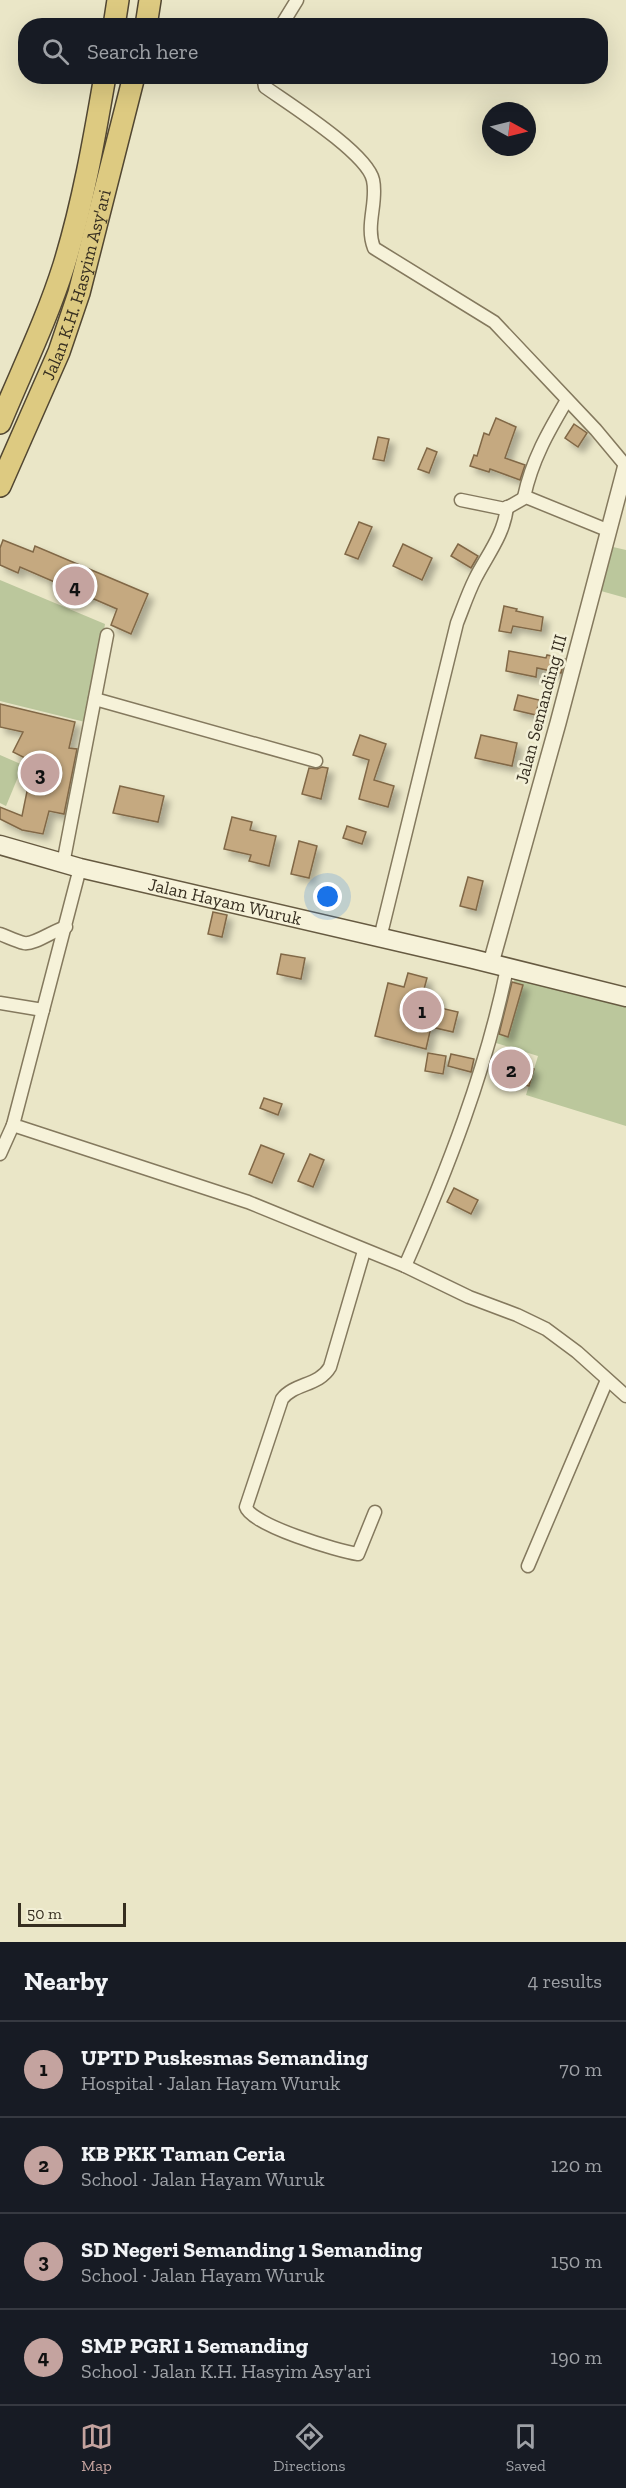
<!DOCTYPE html>
<html lang="en">
<head>
<meta charset="utf-8">
<style>
	body { margin:0; font-family:"Zilla Slab",serif; background:#20242c; color:#f1f3f6 }
	.compass { position:absolute; left:482px; top:102px; width:54px; height:54px; border-radius:50%; background:#171b24; box-shadow:0 6px 24px #0002; rotate:97deg }
	.scale { position:absolute; left:18px; bottom:15px; width:108px; box-sizing:border-box; padding-left:6px; border:3px solid #362e20; border-top:0; font-size:16px; line-height:21px; white-space:nowrap; color:#362e20; -webkit-text-stroke:4px #f2efd6; paint-order:stroke }
	.you { position:absolute; left:328px; top:897px; width:21px; height:21px; margin:-15px; border:4px solid #fff; border-radius:50%; background:#1a73e8; box-shadow:0 0 0 9px #1a73e833 }
	.badge { display:grid; place-items:center; width:39px; height:39px; border-radius:50%; background:#c4a39f; color:#111; font-size:20px; font-weight:700 }
	.pin { position:absolute; translate:-50% -50%; border:3px solid #fff; box-shadow:0 2px 6px #0006 }
	.list { margin:0; padding:0; list-style:none }
	h2 { display:flex; justify-content:space-between; align-items:center; height:78px; margin:0; padding:0 24px; font-size:26px }
	h2 small { font-size:20px; font-weight:400; color:#9ea1a6 }
	.list li { display:grid; grid-template-columns:39px 1fr auto; gap:18px; align-items:center; box-sizing:border-box; height:96px; padding:0 24px; border-top:2px solid #363941 }
	.list b { display:block; font-size:22px; white-space:nowrap }
	.list p { margin:0; font-size:20px; white-space:nowrap; color:#9ea1a6 }
	.list em { font-size:20px; font-style:normal; color:#9ea1a6 }
	.icon { flex:none; width:33px; height:33px; fill:none; stroke:currentColor; stroke-width:2; stroke-linecap:round; stroke-linejoin:round }
	.map { position:relative; flex:none; width:626px; height:1942px; overflow:hidden }
	.search { position:absolute; background:#171b24; box-shadow:0 6px 24px #0002; left:18px; right:18px; top:18px; height:66px; display:flex; align-items:center; gap:15px; box-sizing:border-box; padding:0 21px; border-radius:24px; color:#9ea1a6; font-size:22px }
	.sheet { height:462px; background:#171b24 }
	nav { display:flex; justify-content:space-around; align-items:center; box-sizing:border-box; height:84px; border-top:2px solid #363941; background:#171b24; font-size:16px; color:#9ea1a6 }
	nav a { display:grid; justify-items:center; gap:3px }
	nav .on { color:#c4a39f }
	.map>svg:first-child { display:block }
</style>
</head>
<body>
<div class="map">
<svg width="626" height="1942" viewBox="0 0 626 1942">
	<defs>
		<filter id="shadow"><feDropShadow dx="5.5" dy="5.5" stdDeviation="3" flood-color="#0004"/></filter>
	</defs>
	<rect width="100%" height="100%" fill="#eae6c7"/>
	<g fill="#bbc79c">
		<polygon points="613,547 626,550 626,598 601,591"/>
		<polygon points="0,580 105,624 89,723 0,701"/>
		<polygon points="0,755 23,765 6,806 0,803"/>
		<polygon points="516,974 626,1002 626,1126 526,1095 538,1056 496,1043"/>
	</g>
	<g fill="#c5a980" stroke="#816846" stroke-width="1.5" filter="url(#shadow)">
		<polygon points="496,418 516,427 505,458 525,465 520,480 490,469 489,472 470,466 474,455 477,456 484,433 489,435"/>
		<polygon points="574,424 587,433 578,447 565,438"/>
		<polygon points="378,437 389,439 384,461 373,459"/>
		<polygon points="427,448 437,452 429,473 418,469"/>
		<polygon points="359,522 372,527 358,559 345,554"/>
		<polygon points="3,540 33,552 35,546 148,594 131,634 111,625 117,609 20,567 18,573 0,565 0,548"/>
		<polygon points="403,544 432,558 422,580 393,566"/>
		<polygon points="458,544 478,556 471,568 451,556"/>
		<polygon points="504,606 517,609 516,611 543,617 541,631 513,626 511,633 499,631"/>
		<polygon points="509,651 546,658 547,655 565,659 561,673 537,668 536,677 506,671"/>
		<polygon points="518,695 539,700 536,715 514,710"/>
		<polygon points="0,704 75,722 69,748 77,749 64,814 49,811 43,834 22,830 0,819 0,807 22,816 33,762 13,752 23,732 0,727"/>
		<polygon points="360,735 386,744 374,780 394,786 388,807 359,799 369,760 353,755"/>
		<polygon points="481,735 517,743 512,766 475,758"/>
		<polygon points="322,767 328,768 321,799 302,794 309,768 317,769"/>
		<polygon points="120,786 164,796 158,822 113,813"/>
		<polygon points="232,817 252,822 250,830 276,836 269,866 249,861 251,855 224,849"/>
		<polygon points="347,826 366,832 362,844 343,838"/>
		<polygon points="299,841 317,846 309,878 291,874"/>
		<polygon points="468,877 483,881 476,910 460,906"/>
		<polygon points="213,912 227,915 222,937 208,934"/>
		<polygon points="281,954 305,958 301,979 277,974"/>
		<polygon points="408,973 427,978 423,993 438,996 436,1007 458,1012 453,1032 431,1027 426,1049 375,1036 388,983 404,987"/>
		<polygon points="512,982 523,985 508,1037 499,1034"/>
		<polygon points="428,1053 446,1056 443,1074 425,1071"/>
		<polygon points="451,1054 474,1059 471,1072 448,1066"/>
		<polygon points="501,1060 534,1069 529,1086 496,1077"/>
		<polygon points="264,1098 282,1104 278,1115 260,1108"/>
		<polygon points="261,1145 284,1154 272,1183 249,1174"/>
		<polygon points="310,1154 324,1160 313,1187 298,1181"/>
		<polygon points="454,1188 478,1200 471,1214 447,1202"/>
	</g>
	<g fill="none" stroke-linecap="round" stroke-linejoin="round">
		<g stroke="#84795e" stroke-width="15">
			<g id="minor">
				<polyline points="281,26 297,0"/>
				<path d="M263 76 265 87C289 104 367 153 373 180 378 202 365 225 374 248L494 322 596 430 626 466"/>
				<path d="M524 497C532 460 548 432 567 400"/>
				<polyline points="461,500 505,509 526,497 607,530"/>
				<polyline points="95,699 316,761"/>
				<polyline points="63,864 107,635"/>
				<polyline points="80,868 13,1125 248,1202 405,1266 469,1297 517,1315 546,1329 577,1352 626,1396"/>
				<path d="M0 934C8 937 16 941 24 943 34 945 54 930 66 927"/>
				<path d="M380 938 457 623C463 608 468 593 475 579 487 555 504 535 507 507"/>
				<polyline points="0,1003 43,1010"/>
				<polyline points="0,1154 13,1125"/>
				<path d="M364 1251 330 1367C319 1386 294 1383 282 1399L246 1507C251 1525 338 1551 358 1554L375 1512"/>
				<path d="M405 1266C447 1171 486 1071 507 968"/>
				<polyline points="528,1566 607,1380"/>
			</g>
		</g>
		<g stroke="#84795e" stroke-width="18">
			<polyline id="tertiary" points="491,963 558,723 626,465"/>
		</g>
		<g stroke="#665a41" stroke-width="21">
			<g id="secondary">
				<path id="s1" d="M0 845 80 868 473 959 626 997"/>
			</g>
		</g>
		<g stroke="#524732" stroke-width="24">
			<g id="trunk">
				<polyline points="114,26 118,0"/>
				<polyline points="146,26 150,0"/>
				<path d="M0 423C22 370 47 319 64 265 83 203 94 140 105 76"/>
				<path id="s2" d="M0 486 59 352 79 293 134 76"/>
			</g>
		</g>
		<use href="#minor" stroke="#f6f2d9" stroke-width="12"/>
		<use href="#tertiary" stroke="#f6f2d9" stroke-width="15"/>
		<use href="#secondary" stroke="#f6f2d9" stroke-width="18"/>
		<use href="#trunk" stroke="#ddca81" stroke-width="21"/>
	</g>
	<g text-anchor="middle" dominant-baseline="central" stroke-width="5" stroke-linejoin="round" paint-order="stroke">
		<g font-size="18" fill="#362e20" stroke="#f2efd6">
			<text stroke="none"><textPath href="#s2" startOffset="216">Jalan K.H. Hasyim Asy'ari</textPath></text>
			<text transform="translate(541 709) rotate(-75)">Jalan Semanding III</text>
			<text stroke="none"><textPath href="#s1" startOffset="232">Jalan Hayam Wuruk</textPath></text>
		</g>
	</g>
</svg>
<svg class="compass" viewBox="-18 -18 36 36"><path d="M0-13l5 13h-10z" fill="#e53935"/><path d="M0 13l5-13h-10z" fill="#9ea1a6"/></svg>
<div class="scale">50 m</div>
<div class="you"></div>
<div class="pin badge" style="left:422px;top:1010px">1</div>
<div class="pin badge" style="left:511px;top:1069px">2</div>
<div class="pin badge" style="left:40px;top:773px">3</div>
<div class="pin badge" style="left:75px;top:586px">4</div>
<div class="search"><svg class="icon" aria-label="search" viewBox="0 0 24 24"><circle cx="10" cy="10" r="6"/><path d="M15 15l6 6"/></svg>Search here</div>
</div>
<section class="sheet">
<h2>Nearby<small>4 results</small></h2>
<ul class="list">
<li><span class="badge">1</span><div><b>UPTD Puskesmas Semanding</b><p>Hospital · Jalan Hayam Wuruk</p></div><em>70 m</em></li>
<li><span class="badge">2</span><div><b>KB PKK Taman Ceria</b><p>School · Jalan Hayam Wuruk</p></div><em>120 m</em></li>
<li><span class="badge">3</span><div><b>SD Negeri Semanding 1 Semanding</b><p>School · Jalan Hayam Wuruk</p></div><em>150 m</em></li>
<li><span class="badge">4</span><div><b>SMP PGRI 1 Semanding</b><p>School · Jalan K.H. Hasyim Asy'ari</p></div><em>190 m</em></li>
</ul>
</section>
<nav>
<a class="on"><svg class="icon" aria-label="map" viewBox="0 0 24 24"><path d="M3 6l6-2 6 2 6-2v14l-6 2-6-2-6 2zM9 4v14M15 6v14"/></svg>Map</a>
<a><svg class="icon" aria-label="directions" viewBox="0 0 24 24"><path d="M12 3l9 9-9 9-9-9zM9 14v-3h6M13 9l2 2-2 2"/></svg>Directions</a>
<a><svg class="icon" aria-label="saved" viewBox="0 0 24 24"><path d="M7 4h10v16l-5-4-5 4z"/></svg>Saved</a>
</nav>
</body>
</html>
